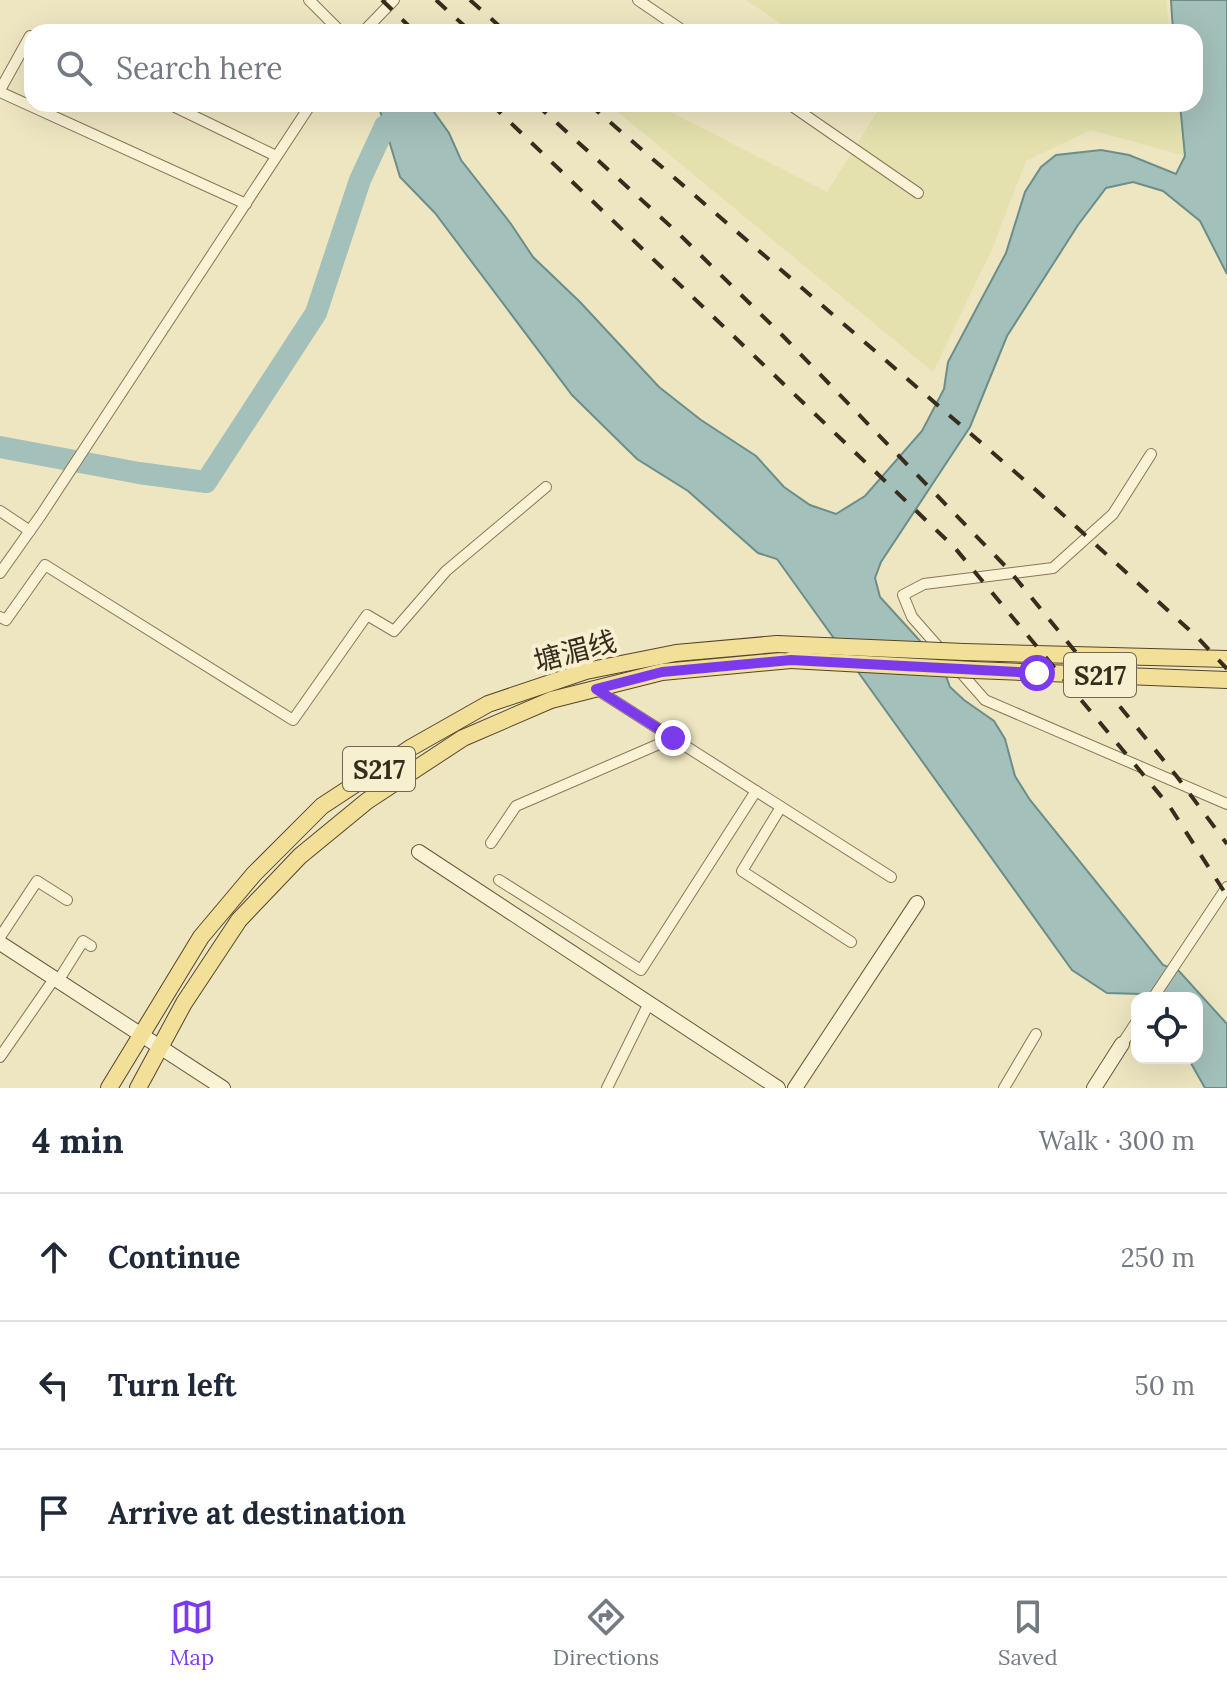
<!DOCTYPE html>
<html lang="en">
<head>
<meta charset="utf-8">
<style>
	body { margin:0; font-family:Lora,"Noto Sans SC",serif; background:#f2f2f3; color:#1f2937 }
	.controls { position:absolute; right:24px; bottom:24px; display:grid; overflow:hidden; border-radius:16px; box-shadow:0 8px 32px #0002 }
	.controls button { width:72px; height:72px; display:grid; place-items:center; padding:0; border:0; border-bottom:2px solid #e0e1e3; background:#fff; color:#1f2937; font:40px sans-serif }
	.stop { position:absolute; width:24px; height:24px; margin:-18px; border:6px solid #7c3aed; border-radius:50%; background:#fff }
	.stop.end { background:#7c3aed; border-color:#fff; box-shadow:0 2px 8px #0008 }
	.list { margin:0; padding:0; list-style:none }
	h2 { display:flex; justify-content:space-between; align-items:center; height:104px; margin:0; padding:0 32px; font-size:34px }
	h2 small { font-size:26px; font-weight:400; color:#747a83 }
	.list li { display:grid; grid-template-columns:52px 1fr auto; gap:24px; align-items:center; box-sizing:border-box; height:128px; padding:0 32px; border-top:2px solid #e0e1e3 }
	.list b { display:block; font-size:30px; white-space:nowrap }
	.list em { font-size:26px; font-style:normal; color:#747a83 }
	.icon { flex:none; width:44px; height:44px; fill:none; stroke:currentColor; stroke-width:2; stroke-linecap:round; stroke-linejoin:round }
	.map { position:relative; flex:none; width:1227px; height:1088px; overflow:hidden }
	.search { position:absolute; background:#fff; box-shadow:0 8px 32px #0002; left:24px; right:24px; top:24px; height:88px; display:flex; align-items:center; gap:20px; box-sizing:border-box; padding:0 28px; border-radius:24px; color:#747a83; font-size:30px }
	.sheet { height:488px; background:#fff }
	nav { display:flex; justify-content:space-around; align-items:center; box-sizing:border-box; height:112px; border-top:2px solid #e0e1e3; background:#fff; font-size:22px; color:#747a83 }
	nav a { display:grid; justify-items:center; gap:4px }
	nav .on { color:#7c3aed }
	.map>svg:first-child { display:block }
</style>
</head>
<body>
<div class="map">
<svg width="1227" height="1088" viewBox="0 0 1227 1088">
	<rect width="100%" height="100%" fill="#eee6c1"/>
	<g fill="#e4e1ae">
		<polygon points="746,0 1166,0 1170,32 793,32"/>
		<polygon points="608,104 655,104 827,192 882,104 1179,104 1185,156 1091,130 1026,161 993,247 933,372"/>
	</g>
	<polygon fill="#a4c0bb" stroke="#6b8e8a" stroke-width="2" points="1171,0 1227,0 1227,274 1200,221 1163,191 1133,182 1106,188 1078,225 1007,336 970,427 881,562 875,578 880,597 942,665 950,687 964,700 994,721 1005,739 1015,776 1030,800 1163,965 1179,971 1227,1024 1227,1088 1205,1088 1188,1058 1197,1058 1197,998 1146,998 1141,994 1107,993 1072,970 777,559 758,553 688,491 637,459 572,395 435,213 400,177 378,104 433,104 434,112 449,133 461,160 511,224 533,257 580,302 659,387 701,420 756,456 784,487 810,505 836,514 865,496 922,431 944,389 948,362 1006,253 1025,192 1041,167 1056,155 1101,150 1129,155 1176,174 1185,156 1180,104 1195,104 1195,32 1173,32"/>
	<g fill="none" stroke-linecap="round" stroke-linejoin="round">
		<polyline stroke="#a4c0bb" stroke-width="22" points="0,447 139,473 206,482 316,313 360,180 385,126"/>
		<g stroke="#887758" stroke-width="12">
			<g id="street">
				<polyline points="309,0 341,32"/>
				<polyline points="638,0 685,32"/>
				<polyline points="363,32 394,0"/>
				<polyline points="0,90 30,36 32,37"/>
				<polyline points="0,92 246,204"/>
				<polyline points="169,104 276,156"/>
				<polyline points="789,104 918,193"/>
				<polyline points="1151,454 1113,514 1053,568 924,584 903,595 912,617 985,700 1227,804"/>
				<polyline points="0,511 30,531"/>
				<polyline points="0,573 41,515 311,104"/>
				<polyline points="0,617 6,620 45,565 293,720 367,615 394,631 446,571 546,487"/>
				<polyline points="596,689 891,877"/>
				<polyline points="781,807 742,871 851,942"/>
				<polyline points="491,843 516,806 673,738"/>
				<polyline points="499,880 641,970 756,791"/>
				<polyline points="0,937 37,881 67,900"/>
				<polyline points="58,981 83,941 91,946"/>
				<polyline points="1153,998 1227,887"/>
				<polyline points="1122,1044 1137,1021"/>
				<polyline points="0,1057 54,979"/>
				<polyline points="607,1088 649,1003"/>
				<polyline points="1004,1088 1036,1034"/>
			</g>
		</g>
		<g stroke="#69583c" stroke-width="16">
			<g id="secondary">
				<polyline points="419,852 778,1088"/>
				<polyline points="0,943 223,1088"/>
				<polyline points="795,1088 917,903"/>
				<polyline points="1094,1088 1122,1044"/>
			</g>
		</g>
		<g stroke="#55442d" stroke-width="18">
			<g id="primary">
				<polyline points="964,652 1227,659"/>
				<polyline points="974,670 1227,680"/>
				<polyline points="109,1088 201,937 254,874 322,806 412,747 488,704 586,671 676,653 777,644"/>
				<polyline points="138,1088 184,1003 239,920 300,856 367,801 463,738 551,700 662,672 791,660"/>
			</g>
		</g>
		<use href="#street" stroke="#f9f2d4" stroke-width="10"/>
		<use href="#secondary" stroke="#f9f2d4" stroke-width="14"/>
		<use href="#primary" stroke="#f2e098" stroke-width="16"/>
		<g stroke="#372d1d" stroke-width="4" stroke-dasharray="14 14" stroke-linecap="butt">
			<polyline points="382,0 415,32"/>
			<polyline points="436,0 471,32"/>
			<polyline points="470,0 506,32"/>
			<polyline points="491,104 955,548 1170,807 1227,896"/>
			<polyline points="536,104 678,233 783,336 1009,570 1178,778 1227,844"/>
			<polyline points="589,104 1037,491 1197,637 1227,669"/>
		</g>
		<g stroke="#55442d" stroke-width="18" stroke-linecap="butt">
			<g id="primary-bridge">
				<polyline points="777,644 964,652"/>
				<polyline points="791,660 974,670"/>
			</g>
		</g>
		<use href="#primary-bridge" stroke="#f2e098" stroke-width="16"/>
	</g>
	<g fill="none" stroke-linecap="round" stroke-linejoin="round">
		<polyline stroke="#7c3aed" stroke-width="10" points="673,738 596,689 662,672 791,660 1037,673"/>
	</g>
	<g text-anchor="middle" dominant-baseline="central" stroke-width="8" stroke-linejoin="round" paint-order="stroke">
		<g fill="#f6efd0" stroke="#706753" stroke-width="2">
			<rect x="1064" y="653" width="72" height="44" rx="6"/>
			<rect x="343" y="747" width="72" height="44" rx="6"/>
		</g>
		<g font-size="26" font-weight="bold" fill="#372d1d">
			<text x="1100" y="675">S217</text>
			<text x="379" y="769">S217</text>
		</g>
		<g font-size="28" fill="#372d1d" stroke="#f6efd0">
			<text transform="translate(575 651) rotate(-15)">塘湄线</text>
		</g>
	</g>
</svg>
<div class="controls">
<button><svg class="icon" aria-label="locate" viewBox="0 0 24 24"><circle cx="12" cy="12" r="6"/><path d="M12 2v4M12 18v4M2 12h4M18 12h4"/></svg></button>
</div>
<div class="stop" style="left:1037px;top:673px"></div>
<div class="stop end" style="left:673px;top:738px"></div>
<div class="search"><svg class="icon" aria-label="search" viewBox="0 0 24 24"><circle cx="10" cy="10" r="6"/><path d="M15 15l6 6"/></svg>Search here</div>
</div>
<section class="sheet">
<h2>4 min<small>Walk · 300 m</small></h2>
<ul class="list">
<li><svg class="icon" aria-label="ahead" viewBox="0 0 24 24"><path d="M12 20V5M6 11l6-6 6 6"/></svg><div><b>Continue</b></div><em>250 m</em></li>
<li><svg class="icon" aria-label="left" viewBox="0 0 24 24"><path d="M17 20v-9H6M10 6l-5 5 5 5"/></svg><div><b>Turn left</b></div><em>50 m</em></li>
<li><svg class="icon" aria-label="arrive" viewBox="0 0 24 24"><path d="M6 21V4h12l-3 4 3 4H6"/></svg><div><b>Arrive at destination</b></div></li>
</ul>
</section>
<nav>
<a class="on"><svg class="icon" aria-label="map" viewBox="0 0 24 24"><path d="M3 6l6-2 6 2 6-2v14l-6 2-6-2-6 2zM9 4v14M15 6v14"/></svg>Map</a>
<a><svg class="icon" aria-label="directions" viewBox="0 0 24 24"><path d="M12 3l9 9-9 9-9-9zM9 14v-3h6M13 9l2 2-2 2"/></svg>Directions</a>
<a><svg class="icon" aria-label="saved" viewBox="0 0 24 24"><path d="M7 4h10v16l-5-4-5 4z"/></svg>Saved</a>
</nav>
</body>
</html>
